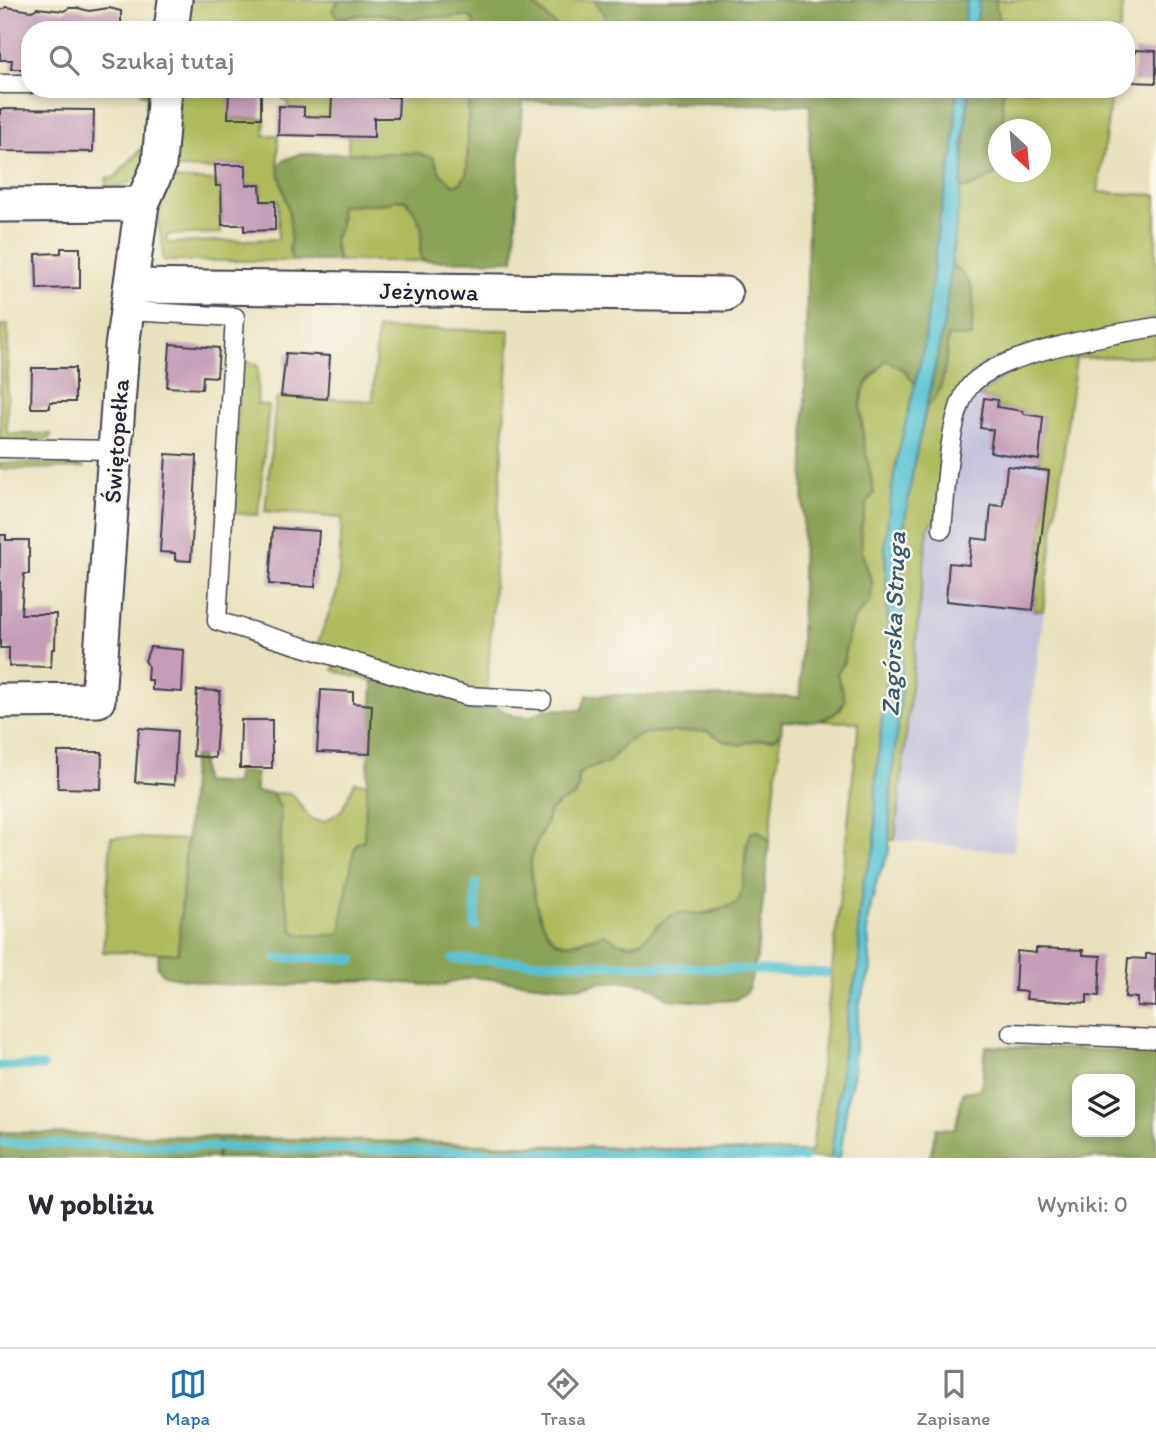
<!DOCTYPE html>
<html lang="pl">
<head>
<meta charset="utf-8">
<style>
	body { margin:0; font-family:Itim,sans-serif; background:#f2f2f3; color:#2b2b33 }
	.controls { position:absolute; right:21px; bottom:21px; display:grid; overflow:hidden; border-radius:14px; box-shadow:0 4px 10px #0003 }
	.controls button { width:63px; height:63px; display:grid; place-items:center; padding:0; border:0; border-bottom:2px solid #e1e1e2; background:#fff; color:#2b2b33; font:35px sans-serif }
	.compass { position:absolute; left:988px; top:119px; width:63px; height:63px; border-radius:50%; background:#fff; box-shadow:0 4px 10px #0003; rotate:154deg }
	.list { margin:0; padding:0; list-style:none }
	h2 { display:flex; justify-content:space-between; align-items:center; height:91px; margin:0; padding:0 28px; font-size:30px }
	h2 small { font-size:23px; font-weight:400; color:#7c7c81 }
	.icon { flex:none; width:38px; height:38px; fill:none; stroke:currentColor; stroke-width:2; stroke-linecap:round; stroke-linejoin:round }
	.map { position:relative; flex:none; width:1156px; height:1158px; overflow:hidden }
	.search { position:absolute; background:#fff; box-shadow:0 4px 10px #0003; left:21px; right:21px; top:21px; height:77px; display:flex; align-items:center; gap:18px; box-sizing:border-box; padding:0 24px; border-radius:28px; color:#7c7c81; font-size:26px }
	.sheet { height:189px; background:#fff }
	nav { display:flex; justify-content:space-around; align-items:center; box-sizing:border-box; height:98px; border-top:2px solid #e1e1e2; background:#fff; font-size:19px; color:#7c7c81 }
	nav a { display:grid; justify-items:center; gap:4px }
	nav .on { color:#1f6fb2 }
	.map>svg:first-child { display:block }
</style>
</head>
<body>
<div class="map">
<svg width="1156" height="1158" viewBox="0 0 1156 1158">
	<rect width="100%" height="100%" fill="#fbf7ec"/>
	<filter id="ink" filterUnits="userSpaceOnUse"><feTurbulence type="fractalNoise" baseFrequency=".0143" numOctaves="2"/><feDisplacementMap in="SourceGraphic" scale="14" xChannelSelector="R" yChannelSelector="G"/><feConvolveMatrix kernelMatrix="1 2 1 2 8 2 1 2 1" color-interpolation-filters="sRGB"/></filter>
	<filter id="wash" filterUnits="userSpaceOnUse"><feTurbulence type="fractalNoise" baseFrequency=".00686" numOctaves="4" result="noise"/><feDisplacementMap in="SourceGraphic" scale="28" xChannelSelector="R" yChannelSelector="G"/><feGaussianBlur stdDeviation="1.57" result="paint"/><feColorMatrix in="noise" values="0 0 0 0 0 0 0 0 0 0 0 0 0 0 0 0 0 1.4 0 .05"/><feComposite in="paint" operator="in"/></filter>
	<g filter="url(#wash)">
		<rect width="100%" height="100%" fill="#e9e1be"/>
		<polygon fill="#c3c1db" points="948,337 1057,337 1076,357 1013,852 895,840"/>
		<g fill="#aeba5c" stroke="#686e4c" stroke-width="2" fill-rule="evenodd">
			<path d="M185 0H341L334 5 345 18C368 11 386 12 407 22 429 14 434 17 455 17 463 17 465 15 473 19L474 30H183Z"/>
			<path d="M594 0 604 14 610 30H561C540 13 540 2 512 1Z"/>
			<polygon points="979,0 1124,0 1120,30 976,30"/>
			<path d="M178 89H229V118L265 119 264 135H278V166L289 212 291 228 289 251 292 261H165L162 257 163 246 157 219 166 186ZM216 165H245L246 185H260L261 201H278V239L167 243V235L221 233V186H216V181L171 179 173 168 215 169Z"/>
			<polygon points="273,89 469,89 467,172 461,183 454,186 440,173 434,158 417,153 348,154 348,136 287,135 288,103"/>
			<path d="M969 89H1112L1098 192 1156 195V319L1003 356 984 364 971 375 935 521 928 527 895 840H889L891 781 904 619 901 545 914 463 927 406C944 396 946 355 948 337L942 336 964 161ZM998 130H1040V172H998Z"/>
			<path d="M144 91 148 92 143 172C132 182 122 190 106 187V178H114L144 146 147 95 141 93Z"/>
			<path d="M397 199 406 200C412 209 421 220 422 232 422 243 418 249 423 261H339L334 241 341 220 340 206 390 203Z"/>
			<polygon points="0,325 8,325 7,434 51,434 49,439 0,443"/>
			<polygon points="377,329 510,330 487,693 317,645 338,589 342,518 265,511 276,400 281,396 373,401"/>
			<polygon points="1156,333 1156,356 1076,358 1043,611 1033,610 1049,471 1048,464 1040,463 1039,460 1043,417 1023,414 1023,411 997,407 997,400 979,397 1009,371 1076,350"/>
			<polygon points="241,359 258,366 257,404 269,406 258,515 231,513"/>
			<polygon points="886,360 905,370 915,384 896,463 885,545 889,651 876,780 875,848 864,879 858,920 860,962 848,1009 831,1158 744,1158 741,1151 812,1152 859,722 822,721 841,709 845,700 837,674 844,663 847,638 854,619 863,610 872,583 862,553 861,528 871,477 866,462 861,409 864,388"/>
			<polygon points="0,463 69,464 85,468 0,469"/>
			<polygon points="336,664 384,677 373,682 333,670"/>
			<path d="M690 730 708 731 722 740 740 745 751 741 775 739 781 732 769 844 766 837 746 845 743 890 739 902C712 913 685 917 657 925 641 949 632 945 606 941 600 940 591 937 585 939 575 941 570 946 559 942 538 933 526 872 533 852 537 838 547 827 549 812L561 802 575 796 579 787 577 776 587 769 607 763 627 742 645 733Z"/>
			<polygon points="355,782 368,784 364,840 357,843 354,851 343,911 342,930 337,935 302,935 293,931 282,886 280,807 272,793 292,794 311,819 324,822 342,810"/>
			<polygon points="111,837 186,840 178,953 103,952"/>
		</g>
		<g fill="#8aa254" stroke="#566248" stroke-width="2" fill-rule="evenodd">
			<path d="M341 0 528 2C541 8 549 21 561 30H474L473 19C465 15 463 17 455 17 432 18 431 13 407 22 380 8 366 15 338 18L332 10Z"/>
			<polygon points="594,0 967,0 963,30 610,30 604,14"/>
			<polygon points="979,0 996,0 996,8 1003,30 976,30"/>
			<path d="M469 89H957L954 148 939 222 924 348 915 384 904 370 886 360C879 369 867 380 863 390 855 418 870 465 874 493L867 503 861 528 862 553 872 583 871 600C866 607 857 614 853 621 844 639 848 658 837 674L845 700C833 726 806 721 782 721L781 732 775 738 751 741 740 745 722 740 708 731 645 733 627 742 607 763 587 769 578 775 579 787 575 796 561 802 549 812C547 827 537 837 533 852 526 872 538 932 558 942 572 948 591 937 605 934 647 965 647 919 680 913 688 912 698 915 707 914 718 912 729 906 738 902 747 879 742 854 751 832L759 831 766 837 769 844 757 957 748 991 735 1000 705 1002 668 999 658 990 644 984 623 981 603 982 581 987 555 986 472 977 439 986 368 980 267 987 206 983 164 975 157 966 159 953H178L193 756H201L203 782 236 784 237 772 256 773V792L272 793 280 807 282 886 293 931 302 935H337L342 930 343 911 354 851 357 843 364 840 373 682 384 677 491 704 513 716 530 717 546 709 581 710 587 695 800 697 810 105 523 101 514 260 423 261C418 249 422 243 422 232 421 220 413 210 406 200L397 199 390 203 340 206V228C331 238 334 249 339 261H292C288 247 292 235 290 221 288 203 281 184 278 166L284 160 299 154 417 153 434 158 440 173 454 185 461 183 467 172Z"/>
			<polygon points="969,89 1004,89 1002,100 1004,129 998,130 998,173 974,186 961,189"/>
			<path d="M951 265C984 286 971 306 972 337H948C946 356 945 396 927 406L944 322Z"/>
			<path d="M986 1046 1156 1052V1158H930L936 1128 955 1129 963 1092 981 1089ZM1077 1079H1130V1132H1077Z"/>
			<polygon points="0,1132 218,1137 216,1158 0,1158"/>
			<polygon points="221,1137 741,1151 744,1158 217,1158"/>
		</g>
		<g fill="#57c2d2" stroke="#3c7286" stroke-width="2">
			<polygon points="967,0 979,0 976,30 963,30"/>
			<polygon points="957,89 969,89 963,143 964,161 944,322 914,463 901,545 904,619 901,699 891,781 889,852 877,880 867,923 871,970 860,1002 854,1056 854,1074 848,1096 840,1158 831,1158 848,1009 860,962 858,920 864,879 875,848 876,780 889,651 885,545 890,500 896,463 924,348 939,222 954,149"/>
		</g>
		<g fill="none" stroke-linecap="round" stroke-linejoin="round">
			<g stroke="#57c2d2" stroke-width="9">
				<polyline points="475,926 476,884"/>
				<polyline points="277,958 354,959"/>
				<polyline points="453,959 827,973"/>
				<polyline points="0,1066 43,1066"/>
				<polyline points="0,1143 804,1158"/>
			</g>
		</g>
		<g id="blocks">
			<g fill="#c59db8">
				<polygon points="6,7 32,11 37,8 64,11 69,8 78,8 89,11 109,8 121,11 121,30 30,30 30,69 11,69 12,60 0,60 0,11"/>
				<polygon points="1135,50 1156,51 1156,83 1133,82"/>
				<polygon points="229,89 261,89 261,118 228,118"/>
				<polygon points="332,96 399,97 398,118 374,118 374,137 278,135 279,106 304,107 304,116 331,117"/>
				<polygon points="0,109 94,110 93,152 0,151"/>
				<polygon points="215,165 246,165 246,185 260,185 261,201 275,201 275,230 244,231 244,225 222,225 221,186 216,186"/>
				<polygon points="61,248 80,248 80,288 37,289 36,254 61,253"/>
				<polygon points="170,344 219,348 217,377 203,376 202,389 167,387"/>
				<polygon points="286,353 330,356 327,399 281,396"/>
				<polygon points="32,368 75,368 75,402 50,402 50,408 31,408"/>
				<polygon points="984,398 998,400 997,407 1023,411 1023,414 1043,417 1039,460 990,452 993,430 980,428"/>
				<polygon points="166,454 197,456 191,561 175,560 175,553 160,552"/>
				<polygon points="1007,466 1049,471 1033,610 946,601 949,563 969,565 972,538 988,540 991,505 1003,506"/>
				<polygon points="273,528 319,531 315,587 269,584"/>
				<polygon points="0,535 6,535 6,540 29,540 29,574 24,574 21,614 56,614 55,649 52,649 51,667 9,666 9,648 0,648"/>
				<polygon points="150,647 184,650 182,692 152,690 152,680 147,680 148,665 145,661"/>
				<polygon points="197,690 220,691 215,758 193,756"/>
				<polygon points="321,690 353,692 353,703 372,705 370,754 317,752"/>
				<polygon points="241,720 272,720 272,768 240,768"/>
				<polygon points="139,728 177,731 174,785 135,782"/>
				<polygon points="58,752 102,752 101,789 58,788"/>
				<polygon points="1036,948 1083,950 1083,955 1101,956 1099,996 1087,995 1087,1003 1026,999 1027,992 1015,991 1017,951 1036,953"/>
				<polygon points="1146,954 1156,954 1156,1007 1137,1006 1137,998 1125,997 1128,958 1146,959"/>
			</g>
		</g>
	</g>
	<g filter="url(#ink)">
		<use href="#blocks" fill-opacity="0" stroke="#403f4f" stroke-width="2"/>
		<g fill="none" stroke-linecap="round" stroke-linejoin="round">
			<g stroke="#403f4f" stroke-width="21">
				<g id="service">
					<polyline points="2,84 30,84"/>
					<polyline points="129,311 235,317 217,621 467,696 542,700"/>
					<polyline points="0,448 115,450"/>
					<path d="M942 529C946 493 948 415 969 387 996 353 1112 334 1156 327"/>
					<polyline points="1011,1033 1156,1039"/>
				</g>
			</g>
			<g stroke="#403f4f" stroke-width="37">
				<g id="minor">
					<polyline points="171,30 175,0"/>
					<polyline points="0,205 142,204"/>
					<polyline points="132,286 725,294"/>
					<polyline points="0,701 98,700 122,347 142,204 159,165 165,89"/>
				</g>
			</g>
			<use href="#service" stroke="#fff" stroke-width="18"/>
			<use href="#minor" stroke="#fff" stroke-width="33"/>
		</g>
	</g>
	<g text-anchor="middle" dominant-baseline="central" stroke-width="5" stroke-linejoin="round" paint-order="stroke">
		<g font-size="24" fill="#22223b" stroke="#fbf7ec">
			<text transform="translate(429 291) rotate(1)">Jeżynowa</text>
			<text transform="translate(116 441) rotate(-86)">Świętopełka</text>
		</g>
		<g font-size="26" font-style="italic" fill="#355a70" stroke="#fbf7ec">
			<text transform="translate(893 624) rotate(-88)">Zagórska Struga</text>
		</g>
	</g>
</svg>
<div class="controls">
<button><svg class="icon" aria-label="layers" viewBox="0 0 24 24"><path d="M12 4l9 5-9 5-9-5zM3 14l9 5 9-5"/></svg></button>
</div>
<svg class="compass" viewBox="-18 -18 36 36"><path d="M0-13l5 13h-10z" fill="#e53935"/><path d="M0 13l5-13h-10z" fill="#7c7c81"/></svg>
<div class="search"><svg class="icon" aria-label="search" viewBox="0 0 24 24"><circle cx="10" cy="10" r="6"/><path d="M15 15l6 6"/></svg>Szukaj tutaj</div>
</div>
<section class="sheet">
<h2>W pobliżu<small>Wyniki: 0</small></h2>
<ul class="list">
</ul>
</section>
<nav>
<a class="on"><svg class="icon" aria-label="map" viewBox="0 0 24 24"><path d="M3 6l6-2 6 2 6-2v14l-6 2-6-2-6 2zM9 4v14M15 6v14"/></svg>Mapa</a>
<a><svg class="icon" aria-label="directions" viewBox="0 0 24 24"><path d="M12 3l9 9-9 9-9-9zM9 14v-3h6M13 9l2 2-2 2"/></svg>Trasa</a>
<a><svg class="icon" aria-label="saved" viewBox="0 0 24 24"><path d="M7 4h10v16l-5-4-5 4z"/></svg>Zapisane</a>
</nav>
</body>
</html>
